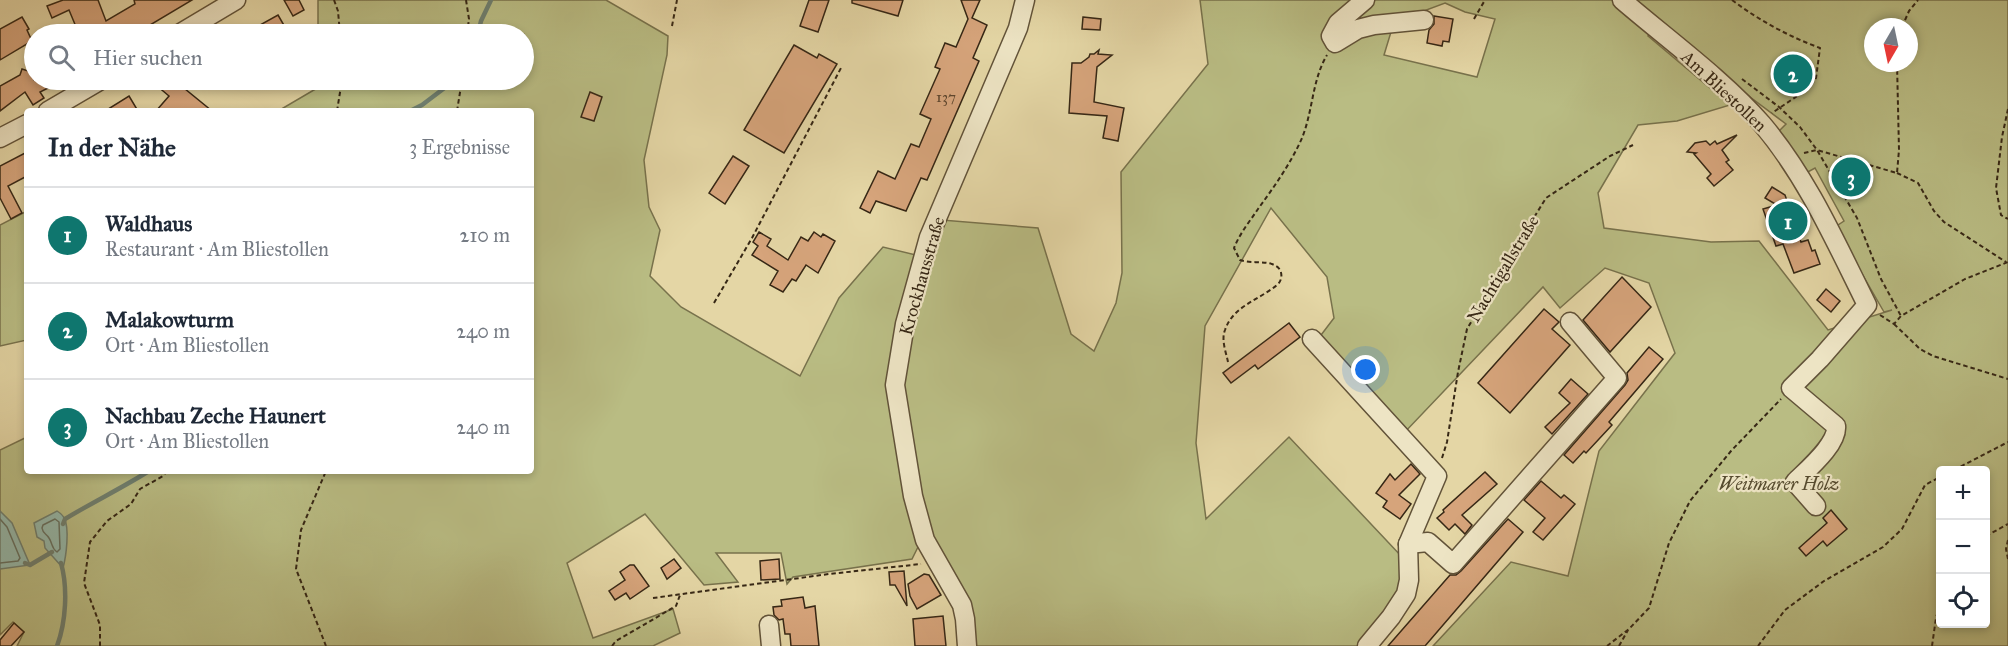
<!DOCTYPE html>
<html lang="de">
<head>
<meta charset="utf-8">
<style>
	body { margin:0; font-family:"IM FELL Great Primer",serif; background:#f2f2f3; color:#1f2937 }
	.controls { position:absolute; right:18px; bottom:18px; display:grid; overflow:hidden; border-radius:6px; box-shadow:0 3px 9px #0003 }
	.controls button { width:54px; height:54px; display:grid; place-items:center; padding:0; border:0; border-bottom:2px solid #e0e1e3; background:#fff; color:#1f2937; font:30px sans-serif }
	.compass { position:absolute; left:1864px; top:18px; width:54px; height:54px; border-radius:50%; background:#fff; box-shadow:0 3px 9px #0003; rotate:189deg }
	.you { position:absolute; left:1366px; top:370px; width:21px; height:21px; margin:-15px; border:4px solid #fff; border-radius:50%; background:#1a73e8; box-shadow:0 0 0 9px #1a73e833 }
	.badge { display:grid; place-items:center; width:39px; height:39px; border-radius:50%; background:#0f766e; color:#fff; font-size:20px; font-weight:700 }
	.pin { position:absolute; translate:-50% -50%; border:3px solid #fff; box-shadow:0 2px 6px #0006 }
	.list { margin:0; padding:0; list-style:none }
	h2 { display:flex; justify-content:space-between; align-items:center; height:78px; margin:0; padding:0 24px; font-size:26px }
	h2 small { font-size:20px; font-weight:400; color:#747a83 }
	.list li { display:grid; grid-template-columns:39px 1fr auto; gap:18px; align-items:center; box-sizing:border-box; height:96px; padding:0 24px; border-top:2px solid #e0e1e3 }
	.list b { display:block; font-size:22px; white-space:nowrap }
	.list p { margin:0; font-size:20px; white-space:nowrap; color:#747a83 }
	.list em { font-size:20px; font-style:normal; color:#747a83 }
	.icon { flex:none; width:33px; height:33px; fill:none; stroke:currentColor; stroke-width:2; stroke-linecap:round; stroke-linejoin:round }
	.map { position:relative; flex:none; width:2008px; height:646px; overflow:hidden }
	.search { position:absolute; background:#fff; box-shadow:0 3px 9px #0003; left:24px; top:24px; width:510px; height:66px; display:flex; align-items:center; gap:15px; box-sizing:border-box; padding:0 21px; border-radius:33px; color:#747a83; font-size:22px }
	.panel { position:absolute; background:#fff; box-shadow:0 3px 9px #0003; left:24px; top:108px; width:510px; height:366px; border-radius:6px }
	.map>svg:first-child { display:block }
</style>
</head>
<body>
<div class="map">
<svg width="2008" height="646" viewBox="0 0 2008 646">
	<rect width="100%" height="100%" fill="#e4d6a5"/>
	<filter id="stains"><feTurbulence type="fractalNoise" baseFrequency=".00333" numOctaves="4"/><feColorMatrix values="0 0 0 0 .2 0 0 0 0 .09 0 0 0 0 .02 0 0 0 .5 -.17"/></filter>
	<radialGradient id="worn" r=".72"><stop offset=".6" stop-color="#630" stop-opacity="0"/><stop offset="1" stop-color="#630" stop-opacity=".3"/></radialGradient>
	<g fill="#b9bc83" stroke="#78724c" stroke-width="1.5" fill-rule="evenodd">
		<polygon points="318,0 606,0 668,36 667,55 644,160 649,207 660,230 650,276 681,307 800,376 839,298 883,247 916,255 903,298 904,492 918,547 912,559 793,577 787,584 781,553 716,553 738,582 704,585 645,514 567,563 593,638 673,609 680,633 653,646 17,646 24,632 13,622 0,635 0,450 27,437 27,471 531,471 531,111 278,111 319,87 319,80 524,80 524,34 318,34"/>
		<path d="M1200 0H2008V646H1433L1511 562 1568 576 1599 451 1675 353 1649 283 1605 268 1560 308 1543 287 1404 433 1318 339 1334 318 1327 277 1271 208 1205 326 1196 443 1206 519 1289 437 1403 558 1399 599 1359 646H975L939 556 919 493 903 378 916 305 942 220 1038 228 1071 334 1094 351 1116 303 1122 273 1121 172 1208 64ZM1445 3 1465 12 1495 19 1477 77 1384 55 1394 22ZM1659 25 1726 79 1786 124 1779 131 1806 173 1815 168 1844 221 1835 227 1884 312 1892 310 1828 330 1759 241 1711 242 1604 228 1598 193 1638 125 1677 121 1730 105 1648 36ZM1873 27H1909V63H1873ZM1940 470H1986V624H1940Z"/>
		<polygon points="27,211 27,340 0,346 0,225"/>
	</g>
	<g fill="#95b9ab" stroke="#6f7f6f" stroke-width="1.5">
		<polygon points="0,511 12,523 30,565 0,569"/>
		<path d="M57 511C60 513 63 515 64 518 70 528 66 557 63 568L45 548 44 541 37 537 34 523Z"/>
	</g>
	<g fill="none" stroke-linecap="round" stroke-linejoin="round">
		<g stroke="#667060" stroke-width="1.5">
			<polyline points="0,519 7,527 20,558 18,561 0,563"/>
			<path d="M55 519 59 522 60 549 57 552C51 548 53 544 49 538 46 533 43 534 42 528L43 525Z"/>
		</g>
		<g stroke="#6f7f6f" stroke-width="4.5">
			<polyline points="478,34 481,21 491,0"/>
			<polyline points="410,111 422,105 455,80"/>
			<path d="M63 524 65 519C93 502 122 488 149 471"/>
			<polyline points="25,563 30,565 52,552"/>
			<path d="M57 646C66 622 68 588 61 563"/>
		</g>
	</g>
	<g fill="#d6a47b" stroke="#362715" stroke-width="1.5">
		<polygon points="63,0 98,0 106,21 135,4 134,0 192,0 135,34 79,34 69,10 52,18 47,6"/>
		<polygon points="284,0 299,0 304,10 293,16"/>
		<polygon points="809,0 829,0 818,32 800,26"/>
		<polygon points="852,0 903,0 898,16 852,3"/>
		<polygon points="961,0 980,0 972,18 987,25 973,58 979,61 927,180 921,178 906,211 876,201 870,213 860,208 878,171 895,179 911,144 919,147 931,119 920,114 940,69 935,67 945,43 956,47 968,19"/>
		<polygon points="278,15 289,34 244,34"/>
		<polygon points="1434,16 1453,19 1449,42 1443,41 1442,46 1427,43 1429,30 1434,24"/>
		<polygon points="22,17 29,29 27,30 32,41 0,60 0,29"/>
		<polygon points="1083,17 1101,19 1100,30 1082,29"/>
		<polygon points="794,45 817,58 819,54 837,64 784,153 744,130"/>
		<polygon points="1099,50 1098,54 1112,55 1097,67 1094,102 1124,108 1118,141 1103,138 1107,116 1069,113 1072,63 1081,63 1089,57 1090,54 1094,54"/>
		<polygon points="1798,61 1806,80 1787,87 1779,68"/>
		<polygon points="22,69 28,71 32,69 34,80 64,80 40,92 44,98 33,105 25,92 0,111 0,86 20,75"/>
		<polygon points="150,80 174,80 212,111 156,111 169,96"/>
		<polygon points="590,92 602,97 594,121 581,117"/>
		<polygon points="129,96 138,111 105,111"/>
		<polygon points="1737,135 1722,150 1729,160 1726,162 1733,170 1714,186 1707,178 1711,174 1694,154 1696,153 1687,152 1695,143 1706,141 1710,145 1715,141 1717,144"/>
		<polygon points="27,152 27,176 8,186 22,213 11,219 0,198 0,166"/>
		<polygon points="733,156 749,166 725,204 709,193"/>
		<polygon points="1772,187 1785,195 1801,242 1808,240 1812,251 1815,250 1820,264 1794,273 1783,244 1776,246 1763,209 1777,205 1765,198"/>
		<polygon points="759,232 771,239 767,246 788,260 801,237 808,241 814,232 821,237 823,234 835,241 818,273 806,265 796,281 792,279 783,292 770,285 778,271 752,255 758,246 753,242"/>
		<polygon points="1622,277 1651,307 1610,352 1583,320"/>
		<polygon points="1826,289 1840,301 1831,312 1817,300"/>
		<polygon points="1544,309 1559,322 1552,329 1570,345 1510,413 1478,383"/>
		<polygon points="1289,323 1300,337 1258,369 1255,365 1231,383 1223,373"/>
		<polygon points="1649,347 1663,359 1609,422 1612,425 1586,453 1584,451 1573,463 1564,455 1625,385 1628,380 1627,373"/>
		<polygon points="1571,379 1588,394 1552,434 1545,427 1570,403 1559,393"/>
		<polygon points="1411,464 1420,474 1399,495 1411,504 1400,519 1383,507 1387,501 1376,493 1390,474 1395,480"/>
		<polygon points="1485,472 1497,484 1462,515 1472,525 1465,534 1455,524 1449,530 1437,518 1444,512 1443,510"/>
		<polygon points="1541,481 1561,498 1564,495 1575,504 1543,540 1533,532 1545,518 1524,500"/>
		<polygon points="1831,510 1847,529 1827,546 1823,541 1806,556 1799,548 1827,523 1823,518"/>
		<polygon points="1508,519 1523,532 1425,646 1388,646 1450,575 1456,575 1461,571"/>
		<polygon points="674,559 681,568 667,579 661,568"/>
		<polygon points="779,559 780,579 761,580 760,561"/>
		<polygon points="630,565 634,565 649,586 630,599 626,593 615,600 609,591 625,580 620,572"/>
		<polygon points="904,571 907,606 895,585 890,585 889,572"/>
		<polygon points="924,574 929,575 941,595 917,609 910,596 908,584"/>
		<polygon points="803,597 805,608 815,606 819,646 791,646 790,634 785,634 783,619 779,620 774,615 773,607 782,606 781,600"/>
		<polygon points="943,616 946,646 915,646 913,619"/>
		<polygon points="14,623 24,632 11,646 0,646 0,640"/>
	</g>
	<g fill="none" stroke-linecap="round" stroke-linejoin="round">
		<g stroke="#625339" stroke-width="21">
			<g id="minor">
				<polyline points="1365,0 1338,23 1331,36 1335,43 1358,29 1374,25 1424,20"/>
				<path d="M1622 0C1666 38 1724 80 1762 124 1807 177 1836 243 1867 305L1820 359 1791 388 1836 426C1838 444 1808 469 1795 482L1816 506"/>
				<polyline points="179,34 236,0"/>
				<polyline points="48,111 101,80"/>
				<polyline points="0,138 27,124"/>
				<polyline points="1312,339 1437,476 1408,544 1409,580 1406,594 1391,617 1367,646"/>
				<polyline points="1408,544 1428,542 1453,564 1617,378 1570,322"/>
				<polyline points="769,625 771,646"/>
				<polyline points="967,646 965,619 962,605 925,540 913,496 895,385 905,324 929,237 1018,28 1025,0"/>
			</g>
		</g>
		<g stroke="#362715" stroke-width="2" stroke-dasharray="4.5 3" stroke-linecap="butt">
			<polyline points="334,0 338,11 340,34"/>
			<polyline points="466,0 469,19 467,34"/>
			<path d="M1732 0C1760 21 1788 36 1820 48L1816 78 1809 88 1772 113"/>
			<polyline points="1474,19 1485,0"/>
			<polyline points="672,26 677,0"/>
			<polyline points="1902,27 1909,11 1918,0"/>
			<polyline points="1742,79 1779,107 1800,127 1817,150 1857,218 1881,279 1901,316"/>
			<polyline points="2008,109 2002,137 1996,188 2001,215 2008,219"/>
			<polyline points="337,111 342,80"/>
			<polyline points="457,111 462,80"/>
			<polyline points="1804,153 1817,150 1897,173 1899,150 1897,63"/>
			<polyline points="1897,173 1918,183 1934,211 1944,222 2006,262"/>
			<polyline points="714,303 752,238 841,68"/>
			<polyline points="1880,315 1894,324 1901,316 1965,279 2008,262"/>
			<polyline points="1894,324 1920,349 1933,356 2008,379"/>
			<path d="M1228 362C1226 352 1221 340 1225 330 1233 306 1259 300 1277 285 1283 280 1283 270 1276 266 1267 260 1251 264 1240 260L1234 248C1240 233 1250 221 1258 209 1274 187 1291 163 1302 138 1313 111 1312 80 1327 55"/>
			<polyline points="1442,458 1447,442 1458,372 1467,329 1507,261 1546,198 1610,156 1633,145"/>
			<polyline points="1954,470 2008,442"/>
			<polyline points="1986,536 2008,524"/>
			<polyline points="2008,540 2006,549 2008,559"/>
			<polyline points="653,598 829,574 921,564"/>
			<polyline points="100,646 100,625 84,583 90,542 107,521 131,504 140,489 163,476 167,471"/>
			<polyline points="326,646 296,569 301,530 326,471"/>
			<polyline points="612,646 616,641 676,606 680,595"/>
			<polyline points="1607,646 1629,629 1649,608 1669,543 1690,501 1731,451 1781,399"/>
			<polyline points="1619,646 1628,630"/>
			<polyline points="1758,646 1785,610 1824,581 1883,547 1902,529 1925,485 1940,477"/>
			<polyline points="1932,646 1936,618 1940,603"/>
		</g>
		<use href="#minor" stroke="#ede4c4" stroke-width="18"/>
	</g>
	<g text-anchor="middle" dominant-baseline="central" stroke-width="4.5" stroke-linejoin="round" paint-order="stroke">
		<g font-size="15" fill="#5e462e">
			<text x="946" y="97">137</text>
		</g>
		<g font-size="18" fill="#362715" stroke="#ede4c4">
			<text transform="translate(1724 91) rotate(43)">Am Bliestollen</text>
			<text transform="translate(1503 269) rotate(-59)">Nachtigallstraße</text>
			<text transform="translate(922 276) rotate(-74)">Krockhausstraße</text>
		</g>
		<g font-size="18" font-style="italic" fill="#574c30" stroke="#ede4c4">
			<text x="1779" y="484">Weitmarer Holz</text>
		</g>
	</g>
	<rect width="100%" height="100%" filter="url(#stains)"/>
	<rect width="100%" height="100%" fill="url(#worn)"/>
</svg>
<div class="controls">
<button>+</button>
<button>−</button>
<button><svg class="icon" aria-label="locate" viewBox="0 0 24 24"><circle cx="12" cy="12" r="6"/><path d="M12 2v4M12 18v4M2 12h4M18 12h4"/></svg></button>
</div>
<svg class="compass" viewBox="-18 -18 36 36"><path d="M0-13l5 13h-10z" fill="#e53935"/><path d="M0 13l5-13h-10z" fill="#747a83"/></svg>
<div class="you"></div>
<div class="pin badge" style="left:1788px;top:221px">1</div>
<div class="pin badge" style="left:1793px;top:74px">2</div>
<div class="pin badge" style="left:1851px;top:177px">3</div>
<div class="search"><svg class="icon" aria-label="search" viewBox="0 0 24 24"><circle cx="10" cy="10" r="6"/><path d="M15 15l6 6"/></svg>Hier suchen</div>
<section class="panel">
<h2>In der Nähe<small>3 Ergebnisse</small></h2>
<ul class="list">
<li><span class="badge">1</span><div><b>Waldhaus</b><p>Restaurant · Am Bliestollen</p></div><em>210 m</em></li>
<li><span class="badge">2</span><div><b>Malakowturm</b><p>Ort · Am Bliestollen</p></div><em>240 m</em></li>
<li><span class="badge">3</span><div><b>Nachbau Zeche Haunert</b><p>Ort · Am Bliestollen</p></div><em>240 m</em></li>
</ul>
</section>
</div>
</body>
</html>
